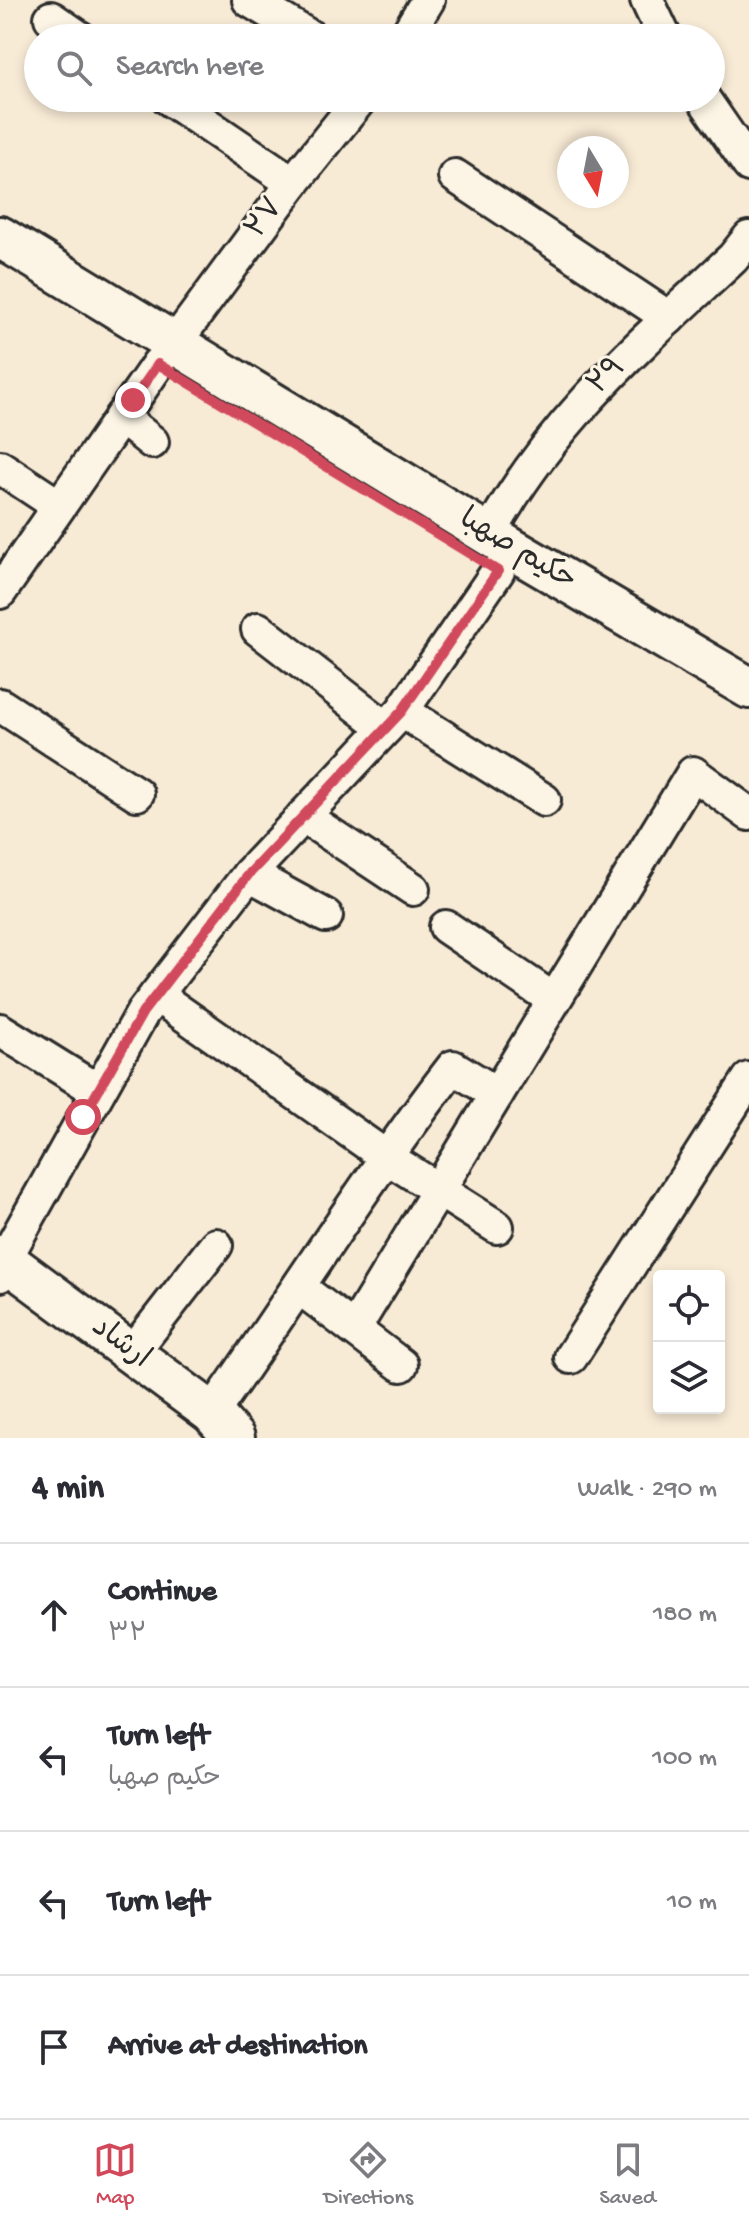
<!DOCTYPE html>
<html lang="en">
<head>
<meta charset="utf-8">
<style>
	body { margin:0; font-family:"Gochi Hand","Playpen Sans Arabic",sans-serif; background:#f2f2f3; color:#2b2b33 }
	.controls { position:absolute; right:24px; bottom:24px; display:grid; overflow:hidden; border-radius:8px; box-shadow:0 4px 12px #0003 }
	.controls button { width:72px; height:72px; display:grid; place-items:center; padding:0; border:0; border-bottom:2px solid #e1e1e2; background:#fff; color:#2b2b33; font:40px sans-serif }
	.compass { position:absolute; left:557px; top:136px; width:72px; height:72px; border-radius:50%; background:#fff; box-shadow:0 4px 12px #0003; rotate:170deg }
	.stop { position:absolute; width:24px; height:24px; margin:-18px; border:6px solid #d1495b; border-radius:50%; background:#fff }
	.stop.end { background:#d1495b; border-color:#fff; box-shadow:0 2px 8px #0008 }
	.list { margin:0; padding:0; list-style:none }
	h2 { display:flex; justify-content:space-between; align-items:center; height:104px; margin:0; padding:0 32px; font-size:34px }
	h2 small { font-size:26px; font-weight:400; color:#7c7c81 }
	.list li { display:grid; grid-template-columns:52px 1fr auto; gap:24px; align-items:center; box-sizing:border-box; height:144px; padding:0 32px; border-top:2px solid #e1e1e2 }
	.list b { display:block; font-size:30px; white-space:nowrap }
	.list p { margin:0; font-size:26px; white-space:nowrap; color:#7c7c81 }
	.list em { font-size:26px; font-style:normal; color:#7c7c81 }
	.icon { flex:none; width:44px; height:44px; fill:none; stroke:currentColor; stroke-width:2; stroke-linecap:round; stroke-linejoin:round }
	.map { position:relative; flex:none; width:749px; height:1438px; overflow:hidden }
	.search { position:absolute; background:#fff; box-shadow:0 4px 12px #0003; left:24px; right:24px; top:24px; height:88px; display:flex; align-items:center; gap:20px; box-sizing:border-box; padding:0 28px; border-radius:44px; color:#7c7c81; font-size:30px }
	.sheet { height:680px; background:#fff }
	nav { display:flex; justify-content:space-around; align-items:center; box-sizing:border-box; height:112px; border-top:2px solid #e1e1e2; background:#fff; font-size:22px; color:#7c7c81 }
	nav a { display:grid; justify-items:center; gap:4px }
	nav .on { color:#d1495b }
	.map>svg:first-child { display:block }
</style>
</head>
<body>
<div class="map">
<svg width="749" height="1438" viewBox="0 0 749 1438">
	<rect width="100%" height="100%" fill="#f8ebd6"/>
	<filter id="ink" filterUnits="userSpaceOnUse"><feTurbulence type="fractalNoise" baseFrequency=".0125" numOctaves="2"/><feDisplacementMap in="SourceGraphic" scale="16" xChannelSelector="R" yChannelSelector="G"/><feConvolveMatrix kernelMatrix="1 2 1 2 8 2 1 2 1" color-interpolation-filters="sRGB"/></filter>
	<g filter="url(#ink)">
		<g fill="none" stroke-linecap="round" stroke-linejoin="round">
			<g stroke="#2b2b2b" stroke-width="38">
				<g id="minor">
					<polyline points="249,0 312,38"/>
					<polyline points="647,0 665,38"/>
					<polyline points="51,18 80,38"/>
					<polyline points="405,38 428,0"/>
					<polyline points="168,98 293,183"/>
					<polyline points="703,98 749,165"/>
					<polyline points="455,176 669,318"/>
					<polyline points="174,344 293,183 361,98"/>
					<polyline points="121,417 152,442"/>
					<polyline points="0,467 59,506"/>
					<path d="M489 535C550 422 641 344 733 258L749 238"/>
					<polyline points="0,592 158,364"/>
					<polyline points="258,629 386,728"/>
					<polyline points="0,705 137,794"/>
					<polyline points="402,711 544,800"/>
					<polyline points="303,816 413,889"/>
					<polyline points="249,874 326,916"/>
					<polyline points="446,927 554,1000"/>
					<polyline points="156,995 385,1156 497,1227"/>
					<polyline points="0,1030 98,1091"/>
					<polyline points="0,1275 5,1259 143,1012 249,874 402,711 498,571"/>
					<polyline points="300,1288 401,1365"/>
					<polyline points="354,1329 497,1094"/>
					<polyline points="132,1353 216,1245"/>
					<polyline points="571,1357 749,1079"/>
					<path d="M212 1413C293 1298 367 1178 453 1067L497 1094 693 773 749 814"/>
				</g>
			</g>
			<g stroke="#2b2b2b" stroke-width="46">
				<g id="tertiary">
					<polyline points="0,237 512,549 749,688"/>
					<polyline points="0,1256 212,1413 234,1438"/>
				</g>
			</g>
			<use href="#minor" stroke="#fcf5e5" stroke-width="32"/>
			<use href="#tertiary" stroke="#fcf5e5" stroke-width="40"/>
		</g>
	</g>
	<g fill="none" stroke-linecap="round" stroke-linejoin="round" filter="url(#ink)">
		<polyline stroke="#d1495b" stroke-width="10" points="83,1117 143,1012 249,874 402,711 498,571 158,364 133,400"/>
	</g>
	<g text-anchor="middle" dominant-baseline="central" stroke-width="6" stroke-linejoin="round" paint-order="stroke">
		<g font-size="30" fill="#2b2b2b" stroke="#fcf5e5">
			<text transform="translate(266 219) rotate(-54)">۲۷</text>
			<text transform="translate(608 377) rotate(-45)">۲۹</text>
			<text transform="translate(517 551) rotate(31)">حکیم صهبا</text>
			<text transform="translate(120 1344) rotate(37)">ارشاد</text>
		</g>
	</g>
</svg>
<div class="controls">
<button><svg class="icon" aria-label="locate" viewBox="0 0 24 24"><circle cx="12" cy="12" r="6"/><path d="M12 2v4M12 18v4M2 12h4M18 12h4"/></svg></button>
<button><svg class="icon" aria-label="layers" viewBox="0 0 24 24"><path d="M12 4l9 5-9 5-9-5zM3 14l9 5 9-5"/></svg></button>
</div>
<svg class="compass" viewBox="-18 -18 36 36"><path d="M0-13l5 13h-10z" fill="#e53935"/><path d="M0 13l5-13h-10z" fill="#7c7c81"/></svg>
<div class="stop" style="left:83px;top:1117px"></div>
<div class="stop end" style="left:133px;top:400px"></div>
<div class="search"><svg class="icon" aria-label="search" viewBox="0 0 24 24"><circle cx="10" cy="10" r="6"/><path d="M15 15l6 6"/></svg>Search here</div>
</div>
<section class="sheet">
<h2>4 min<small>Walk · 290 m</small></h2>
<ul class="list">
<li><svg class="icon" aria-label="ahead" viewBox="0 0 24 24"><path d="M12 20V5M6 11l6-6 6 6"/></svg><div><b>Continue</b><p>۳۲</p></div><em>180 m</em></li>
<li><svg class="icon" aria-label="left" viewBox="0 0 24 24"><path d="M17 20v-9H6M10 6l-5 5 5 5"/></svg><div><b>Turn left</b><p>حکیم صهبا</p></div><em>100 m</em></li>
<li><svg class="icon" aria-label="left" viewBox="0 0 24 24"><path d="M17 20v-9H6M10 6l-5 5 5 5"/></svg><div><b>Turn left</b></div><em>10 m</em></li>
<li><svg class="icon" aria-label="arrive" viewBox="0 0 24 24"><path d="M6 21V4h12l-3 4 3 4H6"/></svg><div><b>Arrive at destination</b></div></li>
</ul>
</section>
<nav>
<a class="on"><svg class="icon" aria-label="map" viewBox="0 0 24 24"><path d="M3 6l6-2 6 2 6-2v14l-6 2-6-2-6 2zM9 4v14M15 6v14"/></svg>Map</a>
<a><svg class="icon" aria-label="directions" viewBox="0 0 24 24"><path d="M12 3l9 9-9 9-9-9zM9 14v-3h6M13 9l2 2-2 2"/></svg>Directions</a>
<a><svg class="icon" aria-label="saved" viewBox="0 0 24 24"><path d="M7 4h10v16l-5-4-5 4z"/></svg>Saved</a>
</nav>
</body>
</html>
